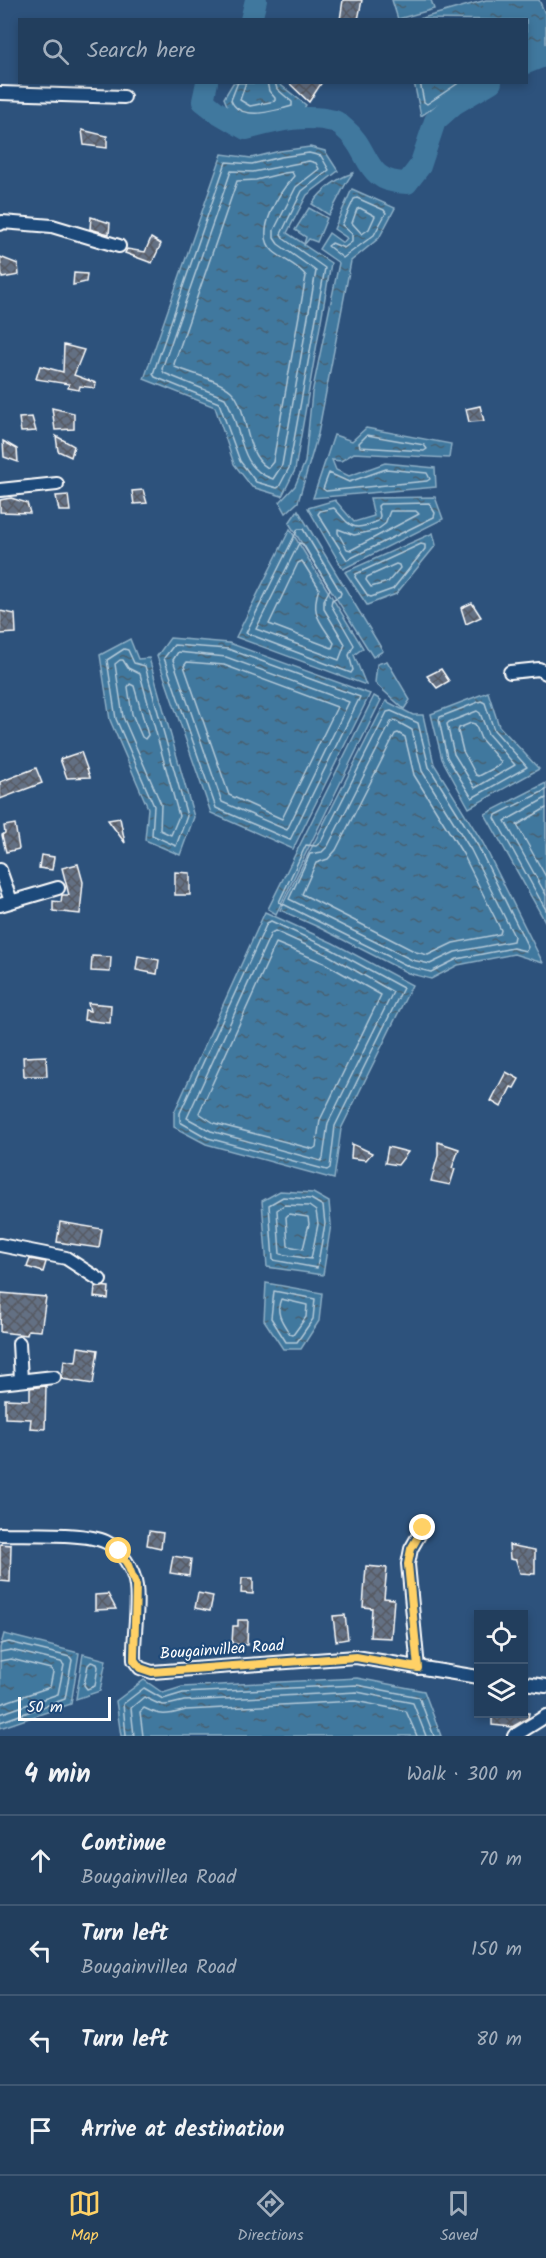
<!DOCTYPE html>
<html lang="en">
<head>
<meta charset="utf-8">
<style>
	body { margin:0; font-family:Kalam,sans-serif; background:#2a4563; color:#f1f3f6 }
	.controls { position:absolute; right:18px; bottom:18px; display:grid; overflow:hidden; border-radius:0px; box-shadow:0 3px 9px #0003 }
	.controls button { width:54px; height:54px; display:grid; place-items:center; padding:0; border:0; border-bottom:2px solid #3f5772; background:#223e5d; color:#f1f3f6; font:30px sans-serif }
	.scale { position:absolute; left:18px; bottom:15px; width:93px; box-sizing:border-box; padding-left:6px; border:3px solid #fff; border-top:0; font-size:16px; line-height:21px; white-space:nowrap; color:#fff; -webkit-text-stroke:4px #1f4a7a; paint-order:stroke }
	.stop { position:absolute; width:18px; height:18px; margin:-14px; border:4px solid #ffd166; border-radius:50%; background:#fff }
	.stop.end { background:#ffd166; border-color:#fff; box-shadow:0 2px 6px #0008 }
	.list { margin:0; padding:0; list-style:none }
	h2 { display:flex; justify-content:space-between; align-items:center; height:78px; margin:0; padding:0 24px; font-size:26px }
	h2 small { font-size:20px; font-weight:400; color:#a2aebc }
	.list li { display:grid; grid-template-columns:39px 1fr auto; gap:18px; align-items:center; box-sizing:border-box; height:90px; padding:0 24px; border-top:2px solid #3f5772 }
	.list b { display:block; font-size:22px; white-space:nowrap }
	.list p { margin:0; font-size:20px; white-space:nowrap; color:#a2aebc }
	.list em { font-size:20px; font-style:normal; color:#a2aebc }
	.icon { flex:none; width:33px; height:33px; fill:none; stroke:currentColor; stroke-width:2; stroke-linecap:round; stroke-linejoin:round }
	.map { position:relative; flex:none; width:546px; height:1736px; overflow:hidden }
	.search { position:absolute; background:#223e5d; box-shadow:0 3px 9px #0003; left:18px; right:18px; top:18px; height:66px; display:flex; align-items:center; gap:15px; box-sizing:border-box; padding:0 21px; border-radius:0px; color:#a2aebc; font-size:22px }
	.sheet { height:438px; background:#223e5d }
	nav { display:flex; justify-content:space-around; align-items:center; box-sizing:border-box; height:84px; border-top:2px solid #3f5772; background:#223e5d; font-size:16px; color:#a2aebc }
	nav a { display:grid; justify-items:center; gap:3px }
	nav .on { color:#ffd166 }
	.map>svg:first-child { display:block }
</style>
</head>
<body>
<div class="map">
<svg width="546" height="1736" viewBox="0 0 546 1736">
	<defs>
		<pattern id="water-ripples" width="26" height="14" patternUnits="userSpaceOnUse" patternTransform="scale(1.5)"><rect width="26" height="14" fill="#41789e"/><path d="M2 4q2-2 4 0t4 0M15 11q2-2 4 0t4 0" fill="none" stroke="#476071"/></pattern>
		<pattern id="building-cross-hatch" width="8" height="8" patternUnits="userSpaceOnUse" patternTransform="scale(1.5)"><rect width="8" height="8" fill="#647083"/><path d="M0 0l8 8M0 8l8-8" fill="none" stroke="#565a62"/></pattern>
	</defs>
	<rect width="100%" height="100%" fill="#2d527c"/>
	<filter id="ink" filterUnits="userSpaceOnUse"><feTurbulence type="fractalNoise" baseFrequency=".0167" numOctaves="2"/><feDisplacementMap in="SourceGraphic" scale="12" xChannelSelector="R" yChannelSelector="G"/><feConvolveMatrix kernelMatrix="1 2 1 2 8 2 1 2 1" color-interpolation-filters="sRGB"/></filter>
	<g filter="url(#ink)">
		<g fill="url(#water-ripples)" stroke="#8daec5" stroke-width="1.5">
			<polygon points="392,0 431,0 434,9 398,19"/>
			<polygon points="486,0 539,0 546,16 546,45 527,53 526,20 419,19"/>
			<polygon points="414,82 471,82 471,83 421,116"/>
			<polygon points="233,83 278,83 306,105 303,110 247,121 229,110 224,98"/>
			<polygon points="310,147 325,151 338,171 307,195 287,233 304,244 306,237 295,230 309,208 327,218 317,242 309,239 304,245 331,263 295,470 282,496 252,487 234,464 215,407 144,379 222,154 251,158 280,151"/>
			<path d="M353 173C343 185 338 201 329 215L312 204C323 189 335 179 353 173Z"/>
			<polygon points="352,189 395,208 379,238 351,261 318,434 298,502 286,513 280,502 295,486 305,462 312,393 339,263 319,249 329,233 343,243 347,238 334,229"/>
			<polygon points="366,428 451,444 449,458 354,453 341,461 332,460 336,470 349,476 385,463 435,468 436,487 313,498 334,435 352,441"/>
			<polygon points="435,497 443,519 343,569 308,508 335,500 354,522 374,516 370,498"/>
			<polygon points="298,510 383,651 373,657 289,523"/>
			<polygon points="290,529 363,648 354,655 366,685 236,637"/>
			<polygon points="433,533 436,545 396,594 367,605 345,572"/>
			<polygon points="170,638 229,643 370,694 293,849 211,813 157,656"/>
			<polygon points="130,639 138,659 149,658 194,817 180,855 145,840 148,808 110,720 100,655"/>
			<polygon points="387,661 410,700 404,709 375,683 377,664"/>
			<polygon points="488,692 499,726 539,769 469,808 442,759 431,714"/>
			<polygon points="374,696 381,700 276,914 268,909"/>
			<polygon points="386,701 413,715 423,715 434,764 483,843 543,963 514,954 458,965 431,979 408,973 318,927 280,910"/>
			<polygon points="546,783 546,923 485,814"/>
			<polygon points="265,912 333,943 412,985 341,1129 334,1179 206,1144 174,1127 174,1113"/>
			<polygon points="280,1191 313,1193 329,1202 331,1224 323,1275 267,1267 262,1201"/>
			<polygon points="266,1283 322,1293 319,1321 301,1349 283,1349 264,1320"/>
			<polygon points="4,1634 79,1653 71,1704 0,1728 0,1648"/>
			<polygon points="83,1654 106,1660 100,1691 76,1699"/>
			<polygon points="357,1678 424,1691 441,1736 121,1736 116,1701 144,1680 163,1693 182,1687"/>
		</g>
		<g fill="none" stroke-linecap="round" stroke-linejoin="round">
			<g stroke="#b3c9d8" stroke-width="1.5">
				<path d="M238 82 231 100C239 122 276 111 292 106V102L277 89 275 82"/>
				<polyline points="246,82 240,100 250,106 275,101 275,98 269,91 267,82"/>
				<polyline points="420,82 424,102 427,104 460,82"/>
				<polygon points="309,153 321,156 329,170 302,191 281,234 284,239 325,268 289,468 279,487 277,488 256,482 240,461 219,403 155,377 153,374 226,162 252,164 281,157"/>
				<path d="M309 161 316 163 319 169 296 187 274 230V238L278 244 316 271 282 465 273 479C236 468 243 425 225 398L164 373 162 369 231 171 253 172Z"/>
				<path d="M284 173 292 172 294 176C280 191 253 233 273 251 283 260 299 265 306 276L273 462 268 468C242 453 250 409 231 391 219 380 190 373 175 367L174 364 237 181 256 180Z"/>
				<polygon points="357,198 384,210 386,213 374,235 343,258 328,246 332,243 344,248 352,242 352,234 342,225 354,199"/>
				<polygon points="360,208 375,216 369,229 362,234 352,223 357,209"/>
				<polygon points="367,435 424,445 427,449 424,451 360,447 359,443"/>
				<polygon points="386,469 427,473 430,479 427,481 326,491 323,489 329,473 349,482"/>
				<path d="M429 503 435 513 434 517 347 560 318 514 320 511 334 508C351 526 351 533 378 521L380 516 378 506 380 504Z"/>
				<polygon points="390,511 416,511 419,514 351,550 347,549 338,533 338,529 354,535 377,530 385,524"/>
				<polygon points="298,529 303,529 341,593 340,596 332,600 331,605 354,645 349,655 353,670 351,673 246,633"/>
				<polygon points="299,543 303,544 330,589 324,600 324,609 345,644 339,660 256,629"/>
				<polygon points="421,544 425,545 425,549 393,589 371,597 368,596 355,577 356,574"/>
				<path d="M302 561 319 588C310 615 320 621 334 643L332 648 269 624 298 563Z"/>
				<polygon points="396,564 399,565 400,568 388,582 371,587 366,580 367,577"/>
				<polygon points="174,645 228,649 360,697 290,840 216,808 164,658"/>
				<polygon points="124,649 128,650 134,663 145,666 187,816 176,846 152,835 154,806 116,719 107,660"/>
				<polygon points="178,652 226,657 349,702 287,830 222,802 173,660"/>
				<polygon points="120,660 123,660 128,668 140,674 179,816 171,835 160,830 161,804 123,717 115,664"/>
				<polygon points="187,662 224,665 337,707 282,819 229,795 184,666"/>
				<polygon points="130,684 134,686 148,735 145,739 142,737 132,714 128,687"/>
				<polygon points="481,701 485,703 494,730 527,767 472,798 447,757 439,720 440,717"/>
				<polygon points="391,711 418,723 429,767 478,846 528,947 526,951 513,948 457,959 431,972 410,967 279,902 306,845 316,846 321,842 387,712"/>
				<polygon points="477,711 480,713 488,734 515,765 475,788 454,754 447,724 449,722"/>
				<polygon points="394,720 412,730 422,771 471,850 514,936 513,941 455,952 430,964 412,960 289,899 310,854 322,852 328,846 391,722"/>
				<polygon points="471,723 475,724 481,739 501,762 500,765 479,776 476,775 463,751 458,731 459,728"/>
				<polygon points="398,733 405,737 414,775 463,854 501,930 500,934 453,943 428,955 416,952 302,894 316,863 328,859 336,850 395,734"/>
				<polyline points="546,790 496,815 495,818 546,910"/>
				<polyline points="546,798 505,821 546,895"/>
				<polyline points="546,808 517,825 546,877"/>
				<polygon points="271,921 331,949 403,988 335,1126 330,1168 327,1170 208,1138 180,1122 180,1113 267,923"/>
				<polygon points="275,931 328,955 393,992 328,1123 323,1158 321,1161 211,1131 187,1118 271,933"/>
				<polygon points="276,943 324,963 381,995 320,1120 316,1147 313,1149 214,1123 199,1113"/>
				<polygon points="283,1197 311,1199 323,1206 325,1224 317,1268 273,1260 269,1205"/>
				<polygon points="284,1205 309,1206 316,1211 318,1224 311,1259 280,1254 277,1210"/>
				<polygon points="289,1214 308,1217 309,1224 303,1249 288,1246 286,1217"/>
				<polygon points="274,1291 315,1299 313,1319 297,1342 286,1342 271,1318"/>
				<path d="M281 1299 307 1305 306 1317 293 1335 290 1334C282 1322 275 1313 281 1299Z"/>
				<polyline points="0,1644 9,1642 70,1657 72,1660 65,1699 0,1722"/>
				<polyline points="0,1652 11,1650 61,1662 64,1665 58,1694 0,1714"/>
				<polyline points="0,1661 11,1659 51,1669 53,1672 50,1687 0,1704"/>
				<polygon points="91,1662 97,1664 98,1667 95,1686 87,1689 84,1685 88,1665"/>
				<polyline points="126,1736 123,1704 144,1688 163,1699 183,1693 357,1685 419,1697 434,1736"/>
				<path d="M134 1736 131 1708 144 1697C165 1707 161 1707 184 1701L357 1692 413 1703 426 1736"/>
				<path d="M143 1736 140 1712 144 1708C162 1717 167 1715 186 1710L355 1701 406 1711 417 1736"/>
			</g>
			<g stroke="#41789e" stroke-width="22">
				<polyline points="251,20 256,0"/>
				<polyline points="526,63 546,55"/>
				<path d="M207 82 203 101 217 112 246 129C274 122 304 113 334 121 338 122 341 126 345 129 371 150 363 183 407 183L420 166 435 121 454 104 491 82"/>
			</g>
		</g>
		<g fill="url(#building-cross-hatch)" stroke="#fff" stroke-width="1.5">
			<polygon points="343,0 362,0 358,20 340,20"/>
			<polygon points="288,82 322,82 309,102"/>
			<polygon points="82,130 107,136 107,148 84,145"/>
			<polygon points="91,217 110,223 109,234 90,229"/>
			<polygon points="151,238 161,244 152,263 125,253 127,249 145,252"/>
			<polygon points="0,257 18,264 19,275 2,278"/>
			<polygon points="74,273 87,274 86,282 73,285"/>
			<polygon points="64,345 84,350 74,375 96,383 95,388 80,386 79,390 68,388 69,384 36,379 40,366 63,372"/>
			<polygon points="480,406 484,421 469,422 466,409"/>
			<polygon points="52,408 74,413 74,429 55,430"/>
			<polygon points="32,417 36,431 21,432 19,418"/>
			<polygon points="56,436 74,446 71,457 58,451"/>
			<polygon points="3,441 17,449 18,462 4,457"/>
			<polygon points="143,490 147,503 134,504 132,491"/>
			<polygon points="68,495 70,511 59,511 56,496"/>
			<polygon points="11,498 27,503 30,513 0,512 0,500"/>
			<polygon points="472,603 481,617 466,624 461,608"/>
			<polygon points="0,611 15,614 16,633 0,634"/>
			<polygon points="441,669 449,681 437,688 427,676"/>
			<polygon points="81,752 90,777 67,778 60,759"/>
			<polygon points="36,768 42,783 0,799 0,782"/>
			<polygon points="120,818 125,843 108,820"/>
			<polygon points="15,824 19,849 6,852 2,835 5,833 4,826"/>
			<polygon points="41,855 54,857 52,870 39,868"/>
			<polygon points="78,864 83,882 80,914 53,911 53,901 61,902 62,895 69,895 62,868"/>
			<polygon points="175,872 190,873 190,895 175,895"/>
			<polygon points="92,956 111,957 110,972 91,971"/>
			<polygon points="138,956 159,960 157,974 136,970"/>
			<polygon points="88,1003 111,1005 110,1023 84,1020 85,1010 90,1011"/>
			<polygon points="46,1056 47,1076 24,1076 23,1057"/>
			<polygon points="506,1072 519,1079 514,1088 511,1087 501,1107 491,1101"/>
			<polygon points="438,1142 459,1149 452,1168 455,1169 450,1185 431,1181 438,1156"/>
			<polygon points="352,1144 359,1147 372,1153 366,1160 351,1158"/>
			<polygon points="388,1147 408,1152 398,1165 385,1163"/>
			<polygon points="60,1222 102,1229 99,1248 57,1242"/>
			<polygon points="30,1259 46,1262 43,1272 27,1267"/>
			<polygon points="95,1286 109,1287 108,1299 94,1297"/>
			<polygon points="1,1293 46,1297 41,1331 28,1330 27,1335 0,1332"/>
			<polygon points="78,1347 98,1350 93,1384 62,1379 64,1360 76,1362"/>
			<polygon points="46,1386 45,1429 30,1428 31,1419 5,1418 5,1399 30,1400 30,1388"/>
			<polygon points="149,1531 163,1533 161,1548 147,1545"/>
			<polygon points="0,1544 11,1545 10,1582 0,1581"/>
			<polygon points="509,1545 535,1550 535,1574 520,1573 516,1560 510,1559"/>
			<polygon points="173,1556 191,1559 189,1576 170,1573"/>
			<polygon points="366,1566 387,1568 384,1598 394,1599 391,1638 370,1637 372,1608 363,1607"/>
			<polygon points="242,1578 253,1578 253,1594 241,1593"/>
			<polygon points="198,1593 213,1596 210,1611 195,1608"/>
			<polygon points="108,1594 116,1609 95,1610 95,1595"/>
			<polygon points="345,1615 348,1639 336,1641 333,1616"/>
			<polygon points="238,1620 248,1620 247,1645 232,1644 233,1626 238,1626"/>
			<polygon points="492,1713 529,1713 528,1718 512,1727 492,1725"/>
		</g>
		<g fill="none" stroke-linecap="round" stroke-linejoin="round">
			<g stroke="#fff" stroke-width="16">
				<g id="minor">
					<polyline points="0,93 124,97"/>
					<polyline points="0,224 2,222 52,226 119,246"/>
					<polyline points="0,490 57,484"/>
					<polyline points="510,672 539,669 546,673"/>
					<polyline points="0,870 11,901"/>
					<polyline points="0,905 58,888"/>
					<polyline points="0,1245 66,1258 100,1280"/>
					<polyline points="19,1343 21,1380"/>
					<polyline points="0,1383 54,1377"/>
					<path d="M0 1534C25 1535 85 1532 106 1542 121 1549 134 1570 136 1586 139 1610 133 1636 134 1660L140 1668 152 1672 356 1657 478 1677"/>
					<polyline points="418,1668 408,1564 411,1549 423,1528"/>
					<polyline points="524,1683 546,1686"/>
					<polyline points="514,1736 546,1716"/>
				</g>
			</g>
			<use href="#minor" stroke="#1f4a7a" stroke-width="12"/>
		</g>
	</g>
	<g fill="none" stroke-linecap="round" stroke-linejoin="round" filter="url(#ink)">
		<polyline stroke="#ffd166" stroke-width="8" points="119,1551 128,1565 136,1586 134,1660 140,1668 152,1672 356,1657 418,1668 408,1564 411,1549 423,1528"/>
	</g>
	<g text-anchor="middle" dominant-baseline="central" stroke-width="4.5" stroke-linejoin="round" paint-order="stroke">
		<g font-size="16" fill="#fff" stroke="#1f4a7a">
			<text transform="translate(222 1650) rotate(-4)">Bougainvillea Road</text>
		</g>
	</g>
</svg>
<div class="controls">
<button><svg class="icon" aria-label="locate" viewBox="0 0 24 24"><circle cx="12" cy="12" r="6"/><path d="M12 2v4M12 18v4M2 12h4M18 12h4"/></svg></button>
<button><svg class="icon" aria-label="layers" viewBox="0 0 24 24"><path d="M12 4l9 5-9 5-9-5zM3 14l9 5 9-5"/></svg></button>
</div>
<div class="scale">50 m</div>
<div class="stop" style="left:119px;top:1551px"></div>
<div class="stop end" style="left:423px;top:1528px"></div>
<div class="search"><svg class="icon" aria-label="search" viewBox="0 0 24 24"><circle cx="10" cy="10" r="6"/><path d="M15 15l6 6"/></svg>Search here</div>
</div>
<section class="sheet">
<h2>4 min<small>Walk · 300 m</small></h2>
<ul class="list">
<li><svg class="icon" aria-label="ahead" viewBox="0 0 24 24"><path d="M12 20V5M6 11l6-6 6 6"/></svg><div><b>Continue</b><p>Bougainvillea Road</p></div><em>70 m</em></li>
<li><svg class="icon" aria-label="left" viewBox="0 0 24 24"><path d="M17 20v-9H6M10 6l-5 5 5 5"/></svg><div><b>Turn left</b><p>Bougainvillea Road</p></div><em>150 m</em></li>
<li><svg class="icon" aria-label="left" viewBox="0 0 24 24"><path d="M17 20v-9H6M10 6l-5 5 5 5"/></svg><div><b>Turn left</b></div><em>80 m</em></li>
<li><svg class="icon" aria-label="arrive" viewBox="0 0 24 24"><path d="M6 21V4h12l-3 4 3 4H6"/></svg><div><b>Arrive at destination</b></div></li>
</ul>
</section>
<nav>
<a class="on"><svg class="icon" aria-label="map" viewBox="0 0 24 24"><path d="M3 6l6-2 6 2 6-2v14l-6 2-6-2-6 2zM9 4v14M15 6v14"/></svg>Map</a>
<a><svg class="icon" aria-label="directions" viewBox="0 0 24 24"><path d="M12 3l9 9-9 9-9-9zM9 14v-3h6M13 9l2 2-2 2"/></svg>Directions</a>
<a><svg class="icon" aria-label="saved" viewBox="0 0 24 24"><path d="M7 4h10v16l-5-4-5 4z"/></svg>Saved</a>
</nav>
</body>
</html>
